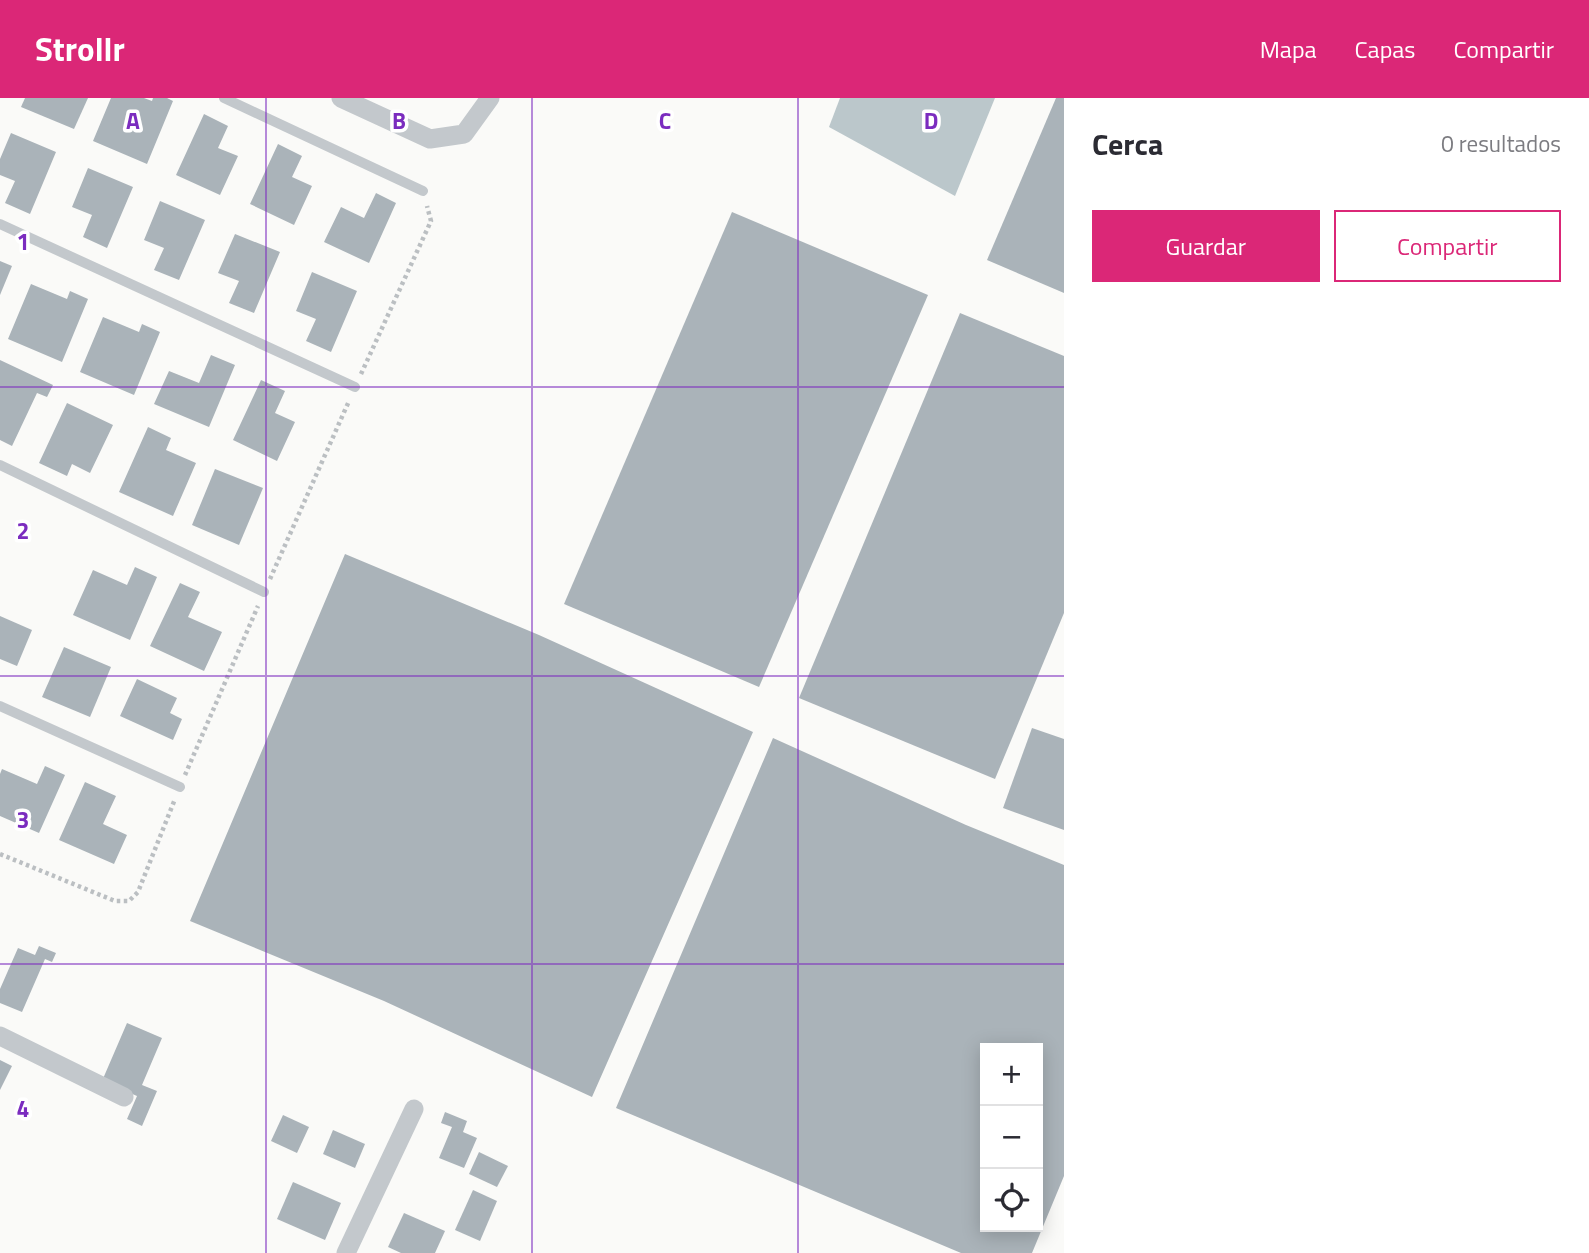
<!DOCTYPE html>
<html lang="es">
<head>
<meta charset="utf-8">
<style>
	body { margin:0; font-family:"Titillium Web",sans-serif; background:#f7f7f7; color:#2b2b33 }
	.controls { position:absolute; right:21px; bottom:21px; display:grid; overflow:hidden; border-radius:0px; box-shadow:0 4px 18px #0003 }
	.controls button { width:63px; height:63px; display:grid; place-items:center; padding:0; border:0; border-bottom:2px solid #e1e1e2; background:#fff; color:#2b2b33; font:35px sans-serif }
	.list { margin:0; padding:0; list-style:none }
	h2 { display:flex; justify-content:space-between; align-items:center; height:91px; margin:0; padding:0 28px; font-size:30px }
	h2 small { font-size:23px; font-weight:400; color:#7c7c81 }
	.actions { display:flex; gap:14px; padding:21px 28px }
	.actions a { flex:1; padding:16px 0; border:2px solid #db2777; border-radius:0px; text-align:center; font-size:24px; color:#db2777 }
	.actions .main { background:#db2777; color:#fff }
	.icon { flex:none; width:38px; height:38px; fill:none; stroke:currentColor; stroke-width:2; stroke-linecap:round; stroke-linejoin:round }
	.map { position:relative; flex:none; width:1064px; height:1155px; overflow:hidden }
	header { display:flex; align-items:center; gap:42px; box-sizing:border-box; height:98px; padding:0 35px; background:#db2777; color:#fff }
	header strong { font-size:33px }
	nav { display:flex; gap:38px; margin-inline-start:auto; font-size:24px }
	main { display:flex }
	aside { flex:1; background:#fff }
	.map>svg:first-child { display:block }
</style>
</head>
<body>
<header>
<strong>Strollr</strong>
<nav><a>Mapa</a><a>Capas</a><a>Compartir</a></nav>
</header>
<main>
<div class="map">
<svg width="1064" height="1155" viewBox="0 0 1064 1155">
	<rect width="100%" height="100%" fill="#fafaf8"/>
	<polygon fill="#bbc7cb" points="840,0 995,0 955,98 829,29"/>
	<g fill="#aab3b9" fill-rule="evenodd">
		<polygon points="25,0 88,0 74,31 21,9"/>
		<polygon points="111,0 144,0 152,3 153,0 167,0 173,3 147,66 93,43"/>
		<polygon points="1056,0 1064,0 1064,195 987,162"/>
		<polygon points="204,16 228,28 218,50 238,58 220,97 176,77"/>
		<polygon points="11,35 56,54 30,116 5,105 15,83 0,77 0,61"/>
		<polygon points="278,46 302,58 292,79 312,88 294,127 250,106"/>
		<polygon points="88,70 133,89 107,150 83,139 92,117 72,109"/>
		<polygon points="376,95 396,105 369,165 324,144 341,109 364,120"/>
		<polygon points="160,103 205,122 179,182 154,172 164,150 144,142"/>
		<polygon points="732,114 928,197 759,589 564,506"/>
		<polygon points="235,136 280,154 254,215 229,205 239,183 218,175"/>
		<polygon points="0,163 12,168 0,197"/>
		<polygon points="312,174 357,193 331,254 306,243 316,221 296,213"/>
		<polygon points="31,186 67,201 70,193 88,201 62,264 8,241"/>
		<polygon points="960,215 1064,258 1064,515 995,681 799,600"/>
		<polygon points="103,219 139,234 142,226 160,234 134,297 80,274"/>
		<polygon points="211,257 235,267 209,329 154,306 169,273 199,285"/>
		<polygon points="0,262 53,287 47,299 37,295 12,348 0,342"/>
		<polygon points="261,282 285,293 275,315 295,324 277,363 233,342"/>
		<polygon points="67,305 113,327 90,375 72,366 67,378 39,365"/>
		<polygon points="148,329 171,340 166,352 196,365 173,418 119,394"/>
		<polygon points="215,371 263,390 239,447 192,427"/>
		<polygon points="345,456 539,537 753,634 592,999 384,903 190,823"/>
		<polygon points="135,469 157,479 130,542 73,517 93,472 127,487"/>
		<polygon points="180,485 200,494 188,519 222,534 204,573 150,548"/>
		<polygon points="0,518 32,532 17,568 0,561"/>
		<polygon points="64,549 111,569 90,619 42,599"/>
		<polygon points="137,581 177,600 170,615 182,621 173,642 120,618"/>
		<polygon points="1032,630 1064,641 1064,732 1003,710"/>
		<path d="M773 640 966 727 1064 767V1078L1032 1155H961L616 1010ZM985 950H1038V1129H985Z"/>
		<polygon points="45,668 65,677 39,735 0,718 0,676 2,671 37,686"/>
		<polygon points="85,684 116,698 103,726 127,737 114,766 59,742"/>
		<polygon points="39,848 56,855 52,864 45,861 22,914 0,905 0,891 18,850 35,857"/>
		<polygon points="127,925 162,940 142,987 157,993 142,1028 127,1021 137,998 102,983"/>
		<polygon points="0,962 12,968 0,992"/>
		<polygon points="445,1014 467,1023 463,1034 477,1040 464,1070 439,1060 452,1029 441,1025"/>
		<polygon points="283,1017 309,1029 297,1055 271,1043"/>
		<polygon points="333,1032 365,1046 355,1070 323,1056"/>
		<polygon points="479,1054 508,1068 497,1089 469,1076"/>
		<polygon points="293,1084 341,1105 325,1142 277,1121"/>
		<polygon points="473,1092 497,1103 480,1143 455,1132"/>
		<polygon points="404,1115 445,1133 435,1155 401,1155 388,1149"/>
	</g>
	<g fill="none" stroke-linecap="round" stroke-linejoin="round">
		<g stroke="#bbbfc2" stroke-width="4.5" stroke-dasharray="3.5 3.5" stroke-linecap="butt">
			<polyline points="361,276 431,123 427,108"/>
			<polyline points="270,481 349,303"/>
			<polyline points="185,677 258,508"/>
			<polyline points="0,756 115,803 129,803 138,794 175,701"/>
		</g>
		<g stroke="#c3c8cc" stroke-width="10">
			<polyline points="224,0 423,93"/>
			<polyline points="0,126 355,289"/>
			<polyline points="0,367 264,494"/>
			<polyline points="0,608 180,689"/>
		</g>
		<g stroke="#c3c8cc" stroke-width="19">
			<polyline points="341,0 430,41 464,36 490,0"/>
			<polyline points="0,938 124,999"/>
			<polyline points="346,1155 414,1011"/>
		</g>
	</g>
	<path fill="none" stroke="#7b2cbf" stroke-width="2" stroke-opacity="0.55" d="M266 0V1155M532 0V1155M798 0V1155M0 289H1064M0 578H1064M0 866H1064"/>
	<g font-size="23" text-anchor="middle" font-weight="bold" fill="#7b2cbf" stroke="#fff" stroke-width="7" stroke-linejoin="round" paint-order="stroke">
		<text x="133" y="31">A</text>
		<text x="399" y="31">B</text>
		<text x="665" y="31">C</text>
		<text x="931" y="31">D</text>
		<text x="23" y="152">1</text>
		<text x="23" y="441">2</text>
		<text x="23" y="730">3</text>
		<text x="23" y="1019">4</text>
	</g>
</svg>
<div class="controls">
<button>+</button>
<button>−</button>
<button><svg class="icon" aria-label="locate" viewBox="0 0 24 24"><circle cx="12" cy="12" r="6"/><path d="M12 2v4M12 18v4M2 12h4M18 12h4"/></svg></button>
</div>
</div>
<aside>
<h2>Cerca<small>0 resultados</small></h2>
<ul class="list">
</ul>
<div class="actions"><a class="main">Guardar</a><a>Compartir</a></div>
</aside>
</main>
</body>
</html>
